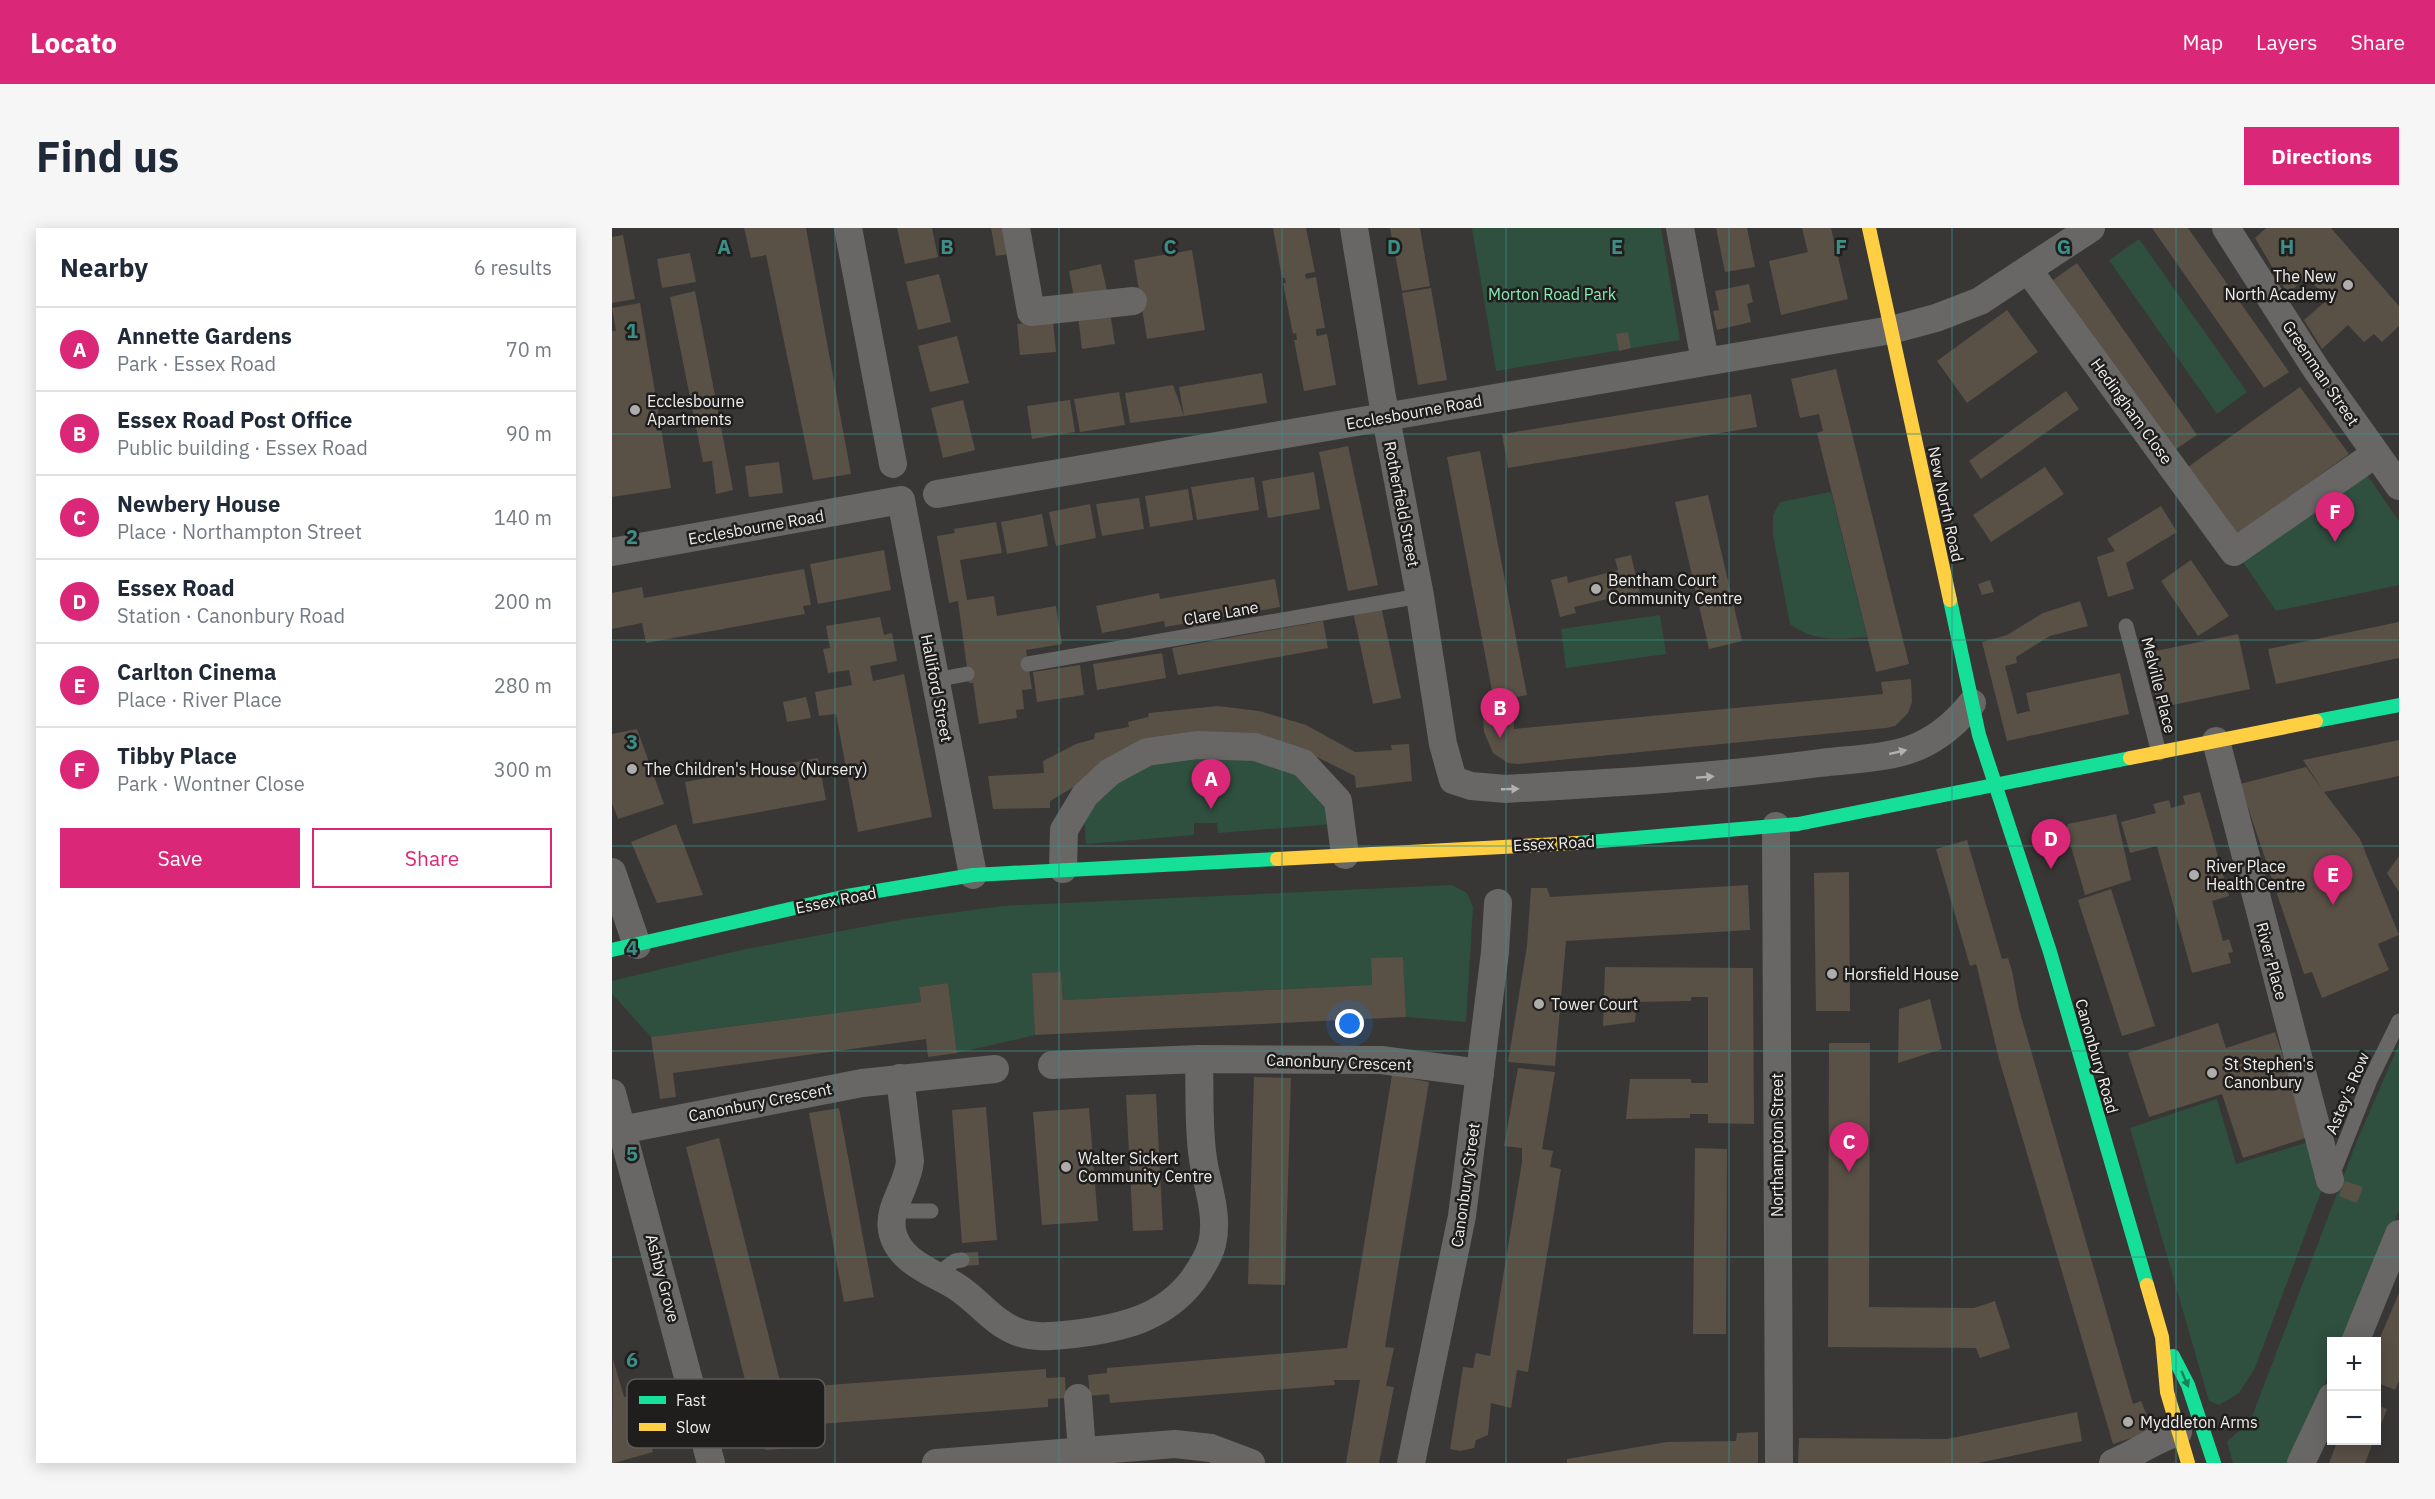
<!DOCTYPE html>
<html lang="en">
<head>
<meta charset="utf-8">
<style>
	body { margin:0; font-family:"IBM Plex Sans",sans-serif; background:#f6f6f7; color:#1f2937 }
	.controls { position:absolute; right:18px; bottom:18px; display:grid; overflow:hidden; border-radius:0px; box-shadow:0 3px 15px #0003 }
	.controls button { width:54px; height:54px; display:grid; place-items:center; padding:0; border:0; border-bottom:2px solid #e0e1e3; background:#fff; color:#1f2937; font:30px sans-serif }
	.you { position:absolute; left:738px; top:796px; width:21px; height:21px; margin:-15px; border:4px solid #fff; border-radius:50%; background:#1a73e8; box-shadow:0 0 0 9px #1a73e833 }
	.badge { display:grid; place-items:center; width:39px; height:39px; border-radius:50%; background:#db2777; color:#fff; font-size:20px; font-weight:700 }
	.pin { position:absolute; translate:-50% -50px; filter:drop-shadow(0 2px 3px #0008) }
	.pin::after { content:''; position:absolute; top:32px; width:21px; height:18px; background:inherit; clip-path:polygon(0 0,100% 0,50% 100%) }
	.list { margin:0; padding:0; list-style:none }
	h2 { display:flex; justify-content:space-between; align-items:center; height:78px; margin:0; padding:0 24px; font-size:26px }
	h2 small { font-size:20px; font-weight:400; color:#747a83 }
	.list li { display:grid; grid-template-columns:39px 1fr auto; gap:18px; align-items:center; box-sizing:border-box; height:84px; padding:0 24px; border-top:2px solid #e0e1e3 }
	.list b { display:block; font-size:22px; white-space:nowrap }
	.list p { margin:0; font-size:20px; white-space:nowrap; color:#747a83 }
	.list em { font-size:20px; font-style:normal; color:#747a83 }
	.actions { display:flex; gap:12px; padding:18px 24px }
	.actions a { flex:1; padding:14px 0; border:2px solid #db2777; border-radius:0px; text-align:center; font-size:21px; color:#db2777 }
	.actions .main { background:#db2777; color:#fff }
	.map { position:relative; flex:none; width:1787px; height:1235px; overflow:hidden; border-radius:0px }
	header { display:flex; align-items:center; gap:36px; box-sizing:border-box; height:84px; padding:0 30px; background:#db2777; color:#fff }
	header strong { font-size:28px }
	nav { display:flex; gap:33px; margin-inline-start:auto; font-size:21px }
	.intro { display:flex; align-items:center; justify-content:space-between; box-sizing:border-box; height:144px; padding:0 36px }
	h1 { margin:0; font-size:42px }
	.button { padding:15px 27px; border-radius:0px; background:#db2777; color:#fff; font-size:21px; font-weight:700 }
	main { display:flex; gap:36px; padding:0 36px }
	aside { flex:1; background:#fff; border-radius:0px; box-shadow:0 3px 15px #0003 }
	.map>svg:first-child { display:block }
</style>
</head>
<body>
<header>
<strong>Locato</strong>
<nav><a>Map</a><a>Layers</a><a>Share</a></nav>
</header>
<div class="intro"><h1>Find us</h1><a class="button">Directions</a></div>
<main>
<aside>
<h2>Nearby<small>6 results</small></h2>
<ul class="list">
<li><span class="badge">A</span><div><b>Annette Gardens</b><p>Park · Essex Road</p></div><em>70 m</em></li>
<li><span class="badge">B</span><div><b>Essex Road Post Office</b><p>Public building · Essex Road</p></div><em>90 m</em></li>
<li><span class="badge">C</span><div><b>Newbery House</b><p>Place · Northampton Street</p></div><em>140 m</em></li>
<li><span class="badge">D</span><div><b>Essex Road</b><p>Station · Canonbury Road</p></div><em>200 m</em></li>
<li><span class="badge">E</span><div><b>Carlton Cinema</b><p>Place · River Place</p></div><em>280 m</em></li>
<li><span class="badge">F</span><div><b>Tibby Place</b><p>Park · Wontner Close</p></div><em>300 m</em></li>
</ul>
<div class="actions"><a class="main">Save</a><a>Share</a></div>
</aside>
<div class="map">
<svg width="1787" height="1235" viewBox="0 0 1787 1235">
	<rect width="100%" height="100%" fill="#383736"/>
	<g fill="#2f4f3f">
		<polygon points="860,0 1049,0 1068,112 884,143"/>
		<polygon points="1527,11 1635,164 1605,186 1497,32"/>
		<polygon points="1755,247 1787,293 1787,357 1664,383 1631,334"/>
		<path d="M1219 264 1255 409C1226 411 1202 414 1178 396L1161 307V287L1168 274Z"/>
		<polygon points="1048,387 1054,426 954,440 949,401"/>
		<polygon points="537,531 639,531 684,545 718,572 722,596 606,605 605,595 582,595 582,607 474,616 472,590 498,557"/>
		<polygon points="840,657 855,665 861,679 854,794 794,789 790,729 759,731 760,757 451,772 449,744 421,745 423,807 345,825 336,755 307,759 309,774 39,809 0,766 0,753 129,722 293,691 390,678"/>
		<polygon points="1787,816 1787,983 1731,1113 1720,1114 1719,1141 1679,1235 1621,1235 1615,1214 1639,1191 1745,913"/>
		<polygon points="1605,871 1624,936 1700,913 1712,956 1643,1140 1627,1165 1607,1177 1597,1173 1518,900"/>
	</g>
	<g fill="#595046">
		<polygon points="132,0 194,0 239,246 201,252 154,27 139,30"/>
		<polygon points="285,0 320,0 326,29 293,36"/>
		<polygon points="379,0 398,0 403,25 384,28"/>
		<polygon points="661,0 694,0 703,44 693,46 694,51 704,49 713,100 704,101 704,105 705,108 715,106 724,157 692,163 682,112 685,112 684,105 681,106 671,55 674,55 673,50 670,50"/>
		<polygon points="778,0 808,0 818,58 790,63"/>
		<polygon points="1104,0 1135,0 1143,39 1113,44"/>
		<polygon points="1190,0 1219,0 1236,71 1169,87 1157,33 1196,24"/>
		<polygon points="1540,0 1576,0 1677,144 1652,160"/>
		<polygon points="1654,0 1719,0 1787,78 1787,98 1770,114 1762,106 1752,114 1736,97 1710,121 1692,92 1715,72 1695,48 1676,66 1643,10"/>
		<polygon points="11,7 23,71 0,75 0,9"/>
		<polygon points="580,22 593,102 535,111 522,32"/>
		<polygon points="78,25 84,54 50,60 45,31"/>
		<polygon points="1465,35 1585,207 1561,223 1441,52"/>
		<polygon points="489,36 496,68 463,75 457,43"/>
		<polygon points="327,46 339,94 306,102 294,54"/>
		<polygon points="1137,56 1141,74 1135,76 1139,94 1105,102 1101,83 1107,82 1103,63"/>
		<polygon points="819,60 835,152 806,157 790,65"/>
		<polygon points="83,63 121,262 104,266 100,233 91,234 58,69"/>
		<polygon points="28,75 59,260 0,269 0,103 4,103 0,80"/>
		<polygon points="1395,82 1426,124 1355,175 1325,133"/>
		<polygon points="498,84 503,116 470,121 466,88"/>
		<polygon points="441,93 444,124 408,127 405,96"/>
		<polygon points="1016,104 1019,120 1007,123 1004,106"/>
		<polygon points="345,108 357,155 318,164 306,118"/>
		<polygon points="1224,141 1297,436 1264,444 1205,205 1211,203 1207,186 1188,190 1179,151"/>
		<polygon points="650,145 655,175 572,188 567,159"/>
		<polygon points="561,157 572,188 518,195 513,165"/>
		<polygon points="1688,159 1737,226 1624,307 1576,239"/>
		<polygon points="1454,163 1467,181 1369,251 1357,233"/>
		<polygon points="507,164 513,197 468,204 462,171"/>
		<polygon points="1139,166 1145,199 896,240 890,206"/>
		<polygon points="351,172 363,222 331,230 319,180"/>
		<polygon points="458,172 463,204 420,211 415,178"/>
		<polygon points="736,218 766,357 736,363 707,224"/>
		<polygon points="868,223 915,467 882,473 835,229"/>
		<polygon points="167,234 171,265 137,269 133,238"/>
		<polygon points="1433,239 1452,266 1379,314 1361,287"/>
		<polygon points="702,244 708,281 656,290 650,253"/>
		<polygon points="642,249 647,282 585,292 579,259"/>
		<polygon points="576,261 581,292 538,299 533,268"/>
		<polygon points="1096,267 1130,413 1097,421 1063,274"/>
		<polygon points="527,270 532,301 490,308 484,276"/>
		<polygon points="478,276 484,310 444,318 437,284"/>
		<polygon points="1549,278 1565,304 1514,335 1522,361 1496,369 1485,329 1503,323 1495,311"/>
		<polygon points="430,286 436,318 395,326 389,294"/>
		<polygon points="384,294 390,325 348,332 355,372 382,368 385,388 444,378 450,416 414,422 420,461 410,462 412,481 404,482 405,490 367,496 361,455 357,455 346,373 337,375 325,308 343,305 342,301"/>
		<polygon points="272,322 279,362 206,376 198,336"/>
		<polygon points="1019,327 1030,374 1014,377 1012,367 962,379 964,385 948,389 939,352 955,348 956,355 1006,342 1003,331"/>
		<polygon points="1579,332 1617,388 1586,408 1549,353"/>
		<polygon points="192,341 199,377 191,378 193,386 34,415 30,395 0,401 0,365 30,359 32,370"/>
		<polygon points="663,351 668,379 599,391 600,398 578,402 576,395 553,399 552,393 490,405 484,378 547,365 548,371"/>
		<polygon points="1378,352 1382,364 1370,367 1366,356"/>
		<polygon points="1468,373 1476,398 1438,408 1404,429 1405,435 1393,438 1405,486 1418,483 1414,465 1508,445 1517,486 1395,513 1370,414 1395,407 1431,385"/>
		<polygon points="769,378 789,470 761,476 741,384"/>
		<polygon points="268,389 272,407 280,405 285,433 258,438 261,453 292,446 320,589 246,604 224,486 207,488 203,464 240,457 237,442 216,445 211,421 218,420 214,398"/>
		<polygon points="711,393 716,420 566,447 560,420"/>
		<polygon points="1787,394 1787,430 1664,456 1656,421"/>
		<polygon points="1626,406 1638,461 1546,480 1534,425"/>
		<polygon points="550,425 554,450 485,462 481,436"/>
		<polygon points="468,437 472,467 425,474 421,444"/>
		<polygon points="1299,451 1300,474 1296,485 1283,498 1274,500 906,536 896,535 881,525 872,504 871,489 901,486 902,501 1271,466 1269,454"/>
		<polygon points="194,469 199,490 175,494 171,474"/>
		<polygon points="606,478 647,483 694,497 743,524 780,522 779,517 797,516 800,553 744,560 743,548 691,522 499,537 438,573 438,580 381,581 376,548 432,545 431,533 464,516 482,511 483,505 517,499 516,494 536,489 537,485"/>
		<polygon points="25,501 52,576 6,591 0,575 0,506"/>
		<polygon points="1787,512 1787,548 1712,564 1748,611 1787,707 1766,716 1777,742 1710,770 1700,744 1692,746 1628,556 1694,539 1710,561 1691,532"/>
		<polygon points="206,530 214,572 81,596 73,554"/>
		<polygon points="1588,564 1617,668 1600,673 1611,713 1617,711 1621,724 1616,725 1619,735 1580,745 1545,618 1518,625 1509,594 1544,585 1541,576 1557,572 1559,580 1573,576 1571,568"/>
		<polygon points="1504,586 1519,652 1473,667 1454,601 1456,596"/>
		<polygon points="64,596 91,667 45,675 19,614"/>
		<polygon points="1355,612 1390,731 1396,730 1400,743 1407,781 1521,1176 1529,1173 1541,1203 1501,1216 1387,831 1365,739 1364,736 1358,738 1324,621"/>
		<polygon points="1787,628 1787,664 1775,645"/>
		<polygon points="1237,644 1238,783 1204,783 1202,645"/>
		<polygon points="1136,657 1138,702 954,713 943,838 896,834 915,718 919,660 935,660 938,669"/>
		<polygon points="1499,661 1543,798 1510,808 1466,672"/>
		<polygon points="791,729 794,789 423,807 420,745 449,744 451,772 760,757 759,730"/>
		<polygon points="993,739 1141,740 1142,896 1096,895 1096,886 1078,886 1078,890 1014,891 1018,851 1079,851 1079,855 1096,855 1096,769 1079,769 1079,773 1025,774 1023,794 991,798"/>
		<polygon points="336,755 345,825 316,829 314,811 61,845 64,869 48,871 39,809 309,774 307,759"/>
		<polygon points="1318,771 1330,821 1286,835 1287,781"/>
		<polygon points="1606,795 1614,820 1663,804 1697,909 1631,930 1610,866 1537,889 1516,825"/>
		<polygon points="1217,815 1258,815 1257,1079 1362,1080 1383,1073 1398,1120 1368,1130 1364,1120 1216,1119"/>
		<polygon points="906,840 943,844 930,921 941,923 938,939 949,941 916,1144 905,1142 899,1180 879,1175 876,1207 864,1212 862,1220 848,1223 838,1221 851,1139 861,1140 864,1125 878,1128 910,934 910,920 892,918"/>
		<polygon points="780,847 817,854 773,1119 782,1120 774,1158 782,1159 767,1235 734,1235 748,1152 722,1152 723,1157 498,1175 497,1166 478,1168 476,1147 495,1145 495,1140 735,1120"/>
		<polygon points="642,849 679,850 673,1057 636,1056"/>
		<polygon points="544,866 551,1002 521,1003 514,867"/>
		<polygon points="374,879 385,1012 350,1015 340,882"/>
		<polygon points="227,880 262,1069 232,1074 197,885"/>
		<polygon points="477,880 486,993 430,997 421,884"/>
		<polygon points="107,910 168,1153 161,1155 167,1176 206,1173 204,1158 434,1141 434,1150 453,1149 454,1170 436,1171 436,1179 207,1196 210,1218 154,1222 128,1204 116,1159 134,1156 74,919"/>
		<polygon points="1083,920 1115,921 1114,1106 1081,1106"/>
		<polygon points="1733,953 1751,959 1745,975 1727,968"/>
		<polygon points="366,1024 367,1037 350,1038 349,1025"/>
		<polygon points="1787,1065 1787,1153 1783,1162 1764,1154 1764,1119"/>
		<polygon points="1,1131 12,1169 23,1165 41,1224 2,1235 0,1235"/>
		<polygon points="1764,1177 1775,1181 1765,1207 1764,1207"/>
		<polygon points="1465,1184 1470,1213 1366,1235 1186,1235 1187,1210 1335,1211"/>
		<polygon points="1146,1204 1146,1235 955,1235 955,1231 1055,1214 1124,1213 1125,1205"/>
		<polygon points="1726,1212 1762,1212 1753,1235 1717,1235"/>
	</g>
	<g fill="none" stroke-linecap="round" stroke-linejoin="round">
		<g stroke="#686766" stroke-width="15">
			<polyline points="1514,398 1547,525"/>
			<polyline points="416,436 808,368"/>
			<polyline points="323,452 355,446"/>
			<polyline points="1719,950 1758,852 1787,793"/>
			<polyline points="281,983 319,983"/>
			<polyline points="324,1047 343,1033 350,1032"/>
		</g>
		<g stroke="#686766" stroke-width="28">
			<polyline points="236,0 281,236"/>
			<polyline points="404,0 419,84 521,73"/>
			<path d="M742 0 770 169 808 368 831 516 841 552 859 558 894 561C999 555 1104 549 1208 535 1240 531 1278 531 1307 518 1329 508 1345 494 1360 475"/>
			<polyline points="1068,0 1093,133"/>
			<polyline points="1614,0 1704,141 1787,258"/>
			<polyline points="1417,43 1622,324 1763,226"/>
			<polyline points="325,266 1279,102 1324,90 1368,73 1479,0"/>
			<polyline points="0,324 289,272 361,647"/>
			<polyline points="1604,513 1718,952"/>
			<polyline points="1164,598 1167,1235"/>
			<polyline points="451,641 452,602 473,567 498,544 535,524 585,517 643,519 691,535 726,573 733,627"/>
			<polyline points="0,644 25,717"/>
			<polyline points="440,837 587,831 769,832 868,845"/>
			<path d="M288 850 298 933C296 958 276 978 280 1002 285 1032 319 1044 342 1057 364 1070 379 1093 403 1103 422 1111 442 1108 462 1106 509 1100 551 1091 581 1052 588 1042 597 1028 600 1016 607 987 595 958 591 931 586 898 588 863 587 831"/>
			<polyline points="0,865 99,1235"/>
			<polyline points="9,902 250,855 383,841"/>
			<polyline points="1743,1114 1787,1006"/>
			<polyline points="466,1170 470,1223"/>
			<polyline points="324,1235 563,1216 599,1220 639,1235"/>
			<polyline points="799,1235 850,988 883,724 886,675"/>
			<path d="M1501 1235C1526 1225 1540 1212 1566 1204"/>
			<polyline points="1689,1235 1720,1169"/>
		</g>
		<g stroke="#16e098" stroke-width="14">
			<polyline points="1338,372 1367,507 1438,724 1535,1057"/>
			<polyline points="1704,493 1787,477"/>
			<polyline points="965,615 1186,596 1518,530"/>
			<polyline points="0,722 235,668 361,647 665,631"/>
			<polyline points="1561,1128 1576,1157 1602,1235"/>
		</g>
		<g stroke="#ffcf43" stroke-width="14">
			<polyline points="1257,0 1338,372"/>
			<polyline points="1518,530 1704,493"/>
			<polyline points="665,631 965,615"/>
			<polyline points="1535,1057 1550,1109 1555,1164 1576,1235"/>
		</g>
	</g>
	<defs><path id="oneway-solid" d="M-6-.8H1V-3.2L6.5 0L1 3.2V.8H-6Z" transform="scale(1.5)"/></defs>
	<g fill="#b2b1b0">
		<use href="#oneway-solid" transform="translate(1286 524) rotate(-13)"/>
		<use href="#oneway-solid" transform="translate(1093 549) rotate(-5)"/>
		<use href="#oneway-solid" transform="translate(898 561) rotate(-2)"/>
	</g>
	<use fill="#1a7f5a" href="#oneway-solid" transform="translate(1573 1151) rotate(66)"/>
	<path fill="none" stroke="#3c8e87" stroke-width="1.5" stroke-opacity="0.55" d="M223 0V1235M447 0V1235M670 0V1235M894 0V1235M1117 0V1235M1340 0V1235M1564 0V1235M0 206H1787M0 412H1787M0 618H1787M0 823H1787M0 1029H1787"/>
	<g fill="#afadac" stroke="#1f1e1d" stroke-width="2">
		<circle cx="1736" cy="57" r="6"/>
		<circle cx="23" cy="182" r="6"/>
		<circle cx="984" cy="361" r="6"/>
		<circle cx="20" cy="541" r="6"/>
		<circle cx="1582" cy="647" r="6"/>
		<circle cx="1220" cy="746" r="6"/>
		<circle cx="927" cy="776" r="6"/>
		<circle cx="1600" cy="845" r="6"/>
		<circle cx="454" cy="939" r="6"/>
		<circle cx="1516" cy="1194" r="6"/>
	</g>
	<g text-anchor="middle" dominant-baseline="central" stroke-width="5" stroke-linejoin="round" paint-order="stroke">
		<g font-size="16" fill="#efedec" stroke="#1f1e1d" text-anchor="start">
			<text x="1724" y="48" text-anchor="end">The New<tspan x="1724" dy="18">North Academy</tspan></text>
			<text x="35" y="173">Ecclesbourne<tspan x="35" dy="18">Apartments</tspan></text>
			<text x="996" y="352">Bentham Court<tspan x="996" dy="18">Community Centre</tspan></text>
			<text x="32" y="541">The Children's House (Nursery)</text>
			<text x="1594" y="638">River Place<tspan x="1594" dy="18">Health Centre</tspan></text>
			<text x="1232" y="746">Horsfield House</text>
			<text x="939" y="776">Tower Court</text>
			<text x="1612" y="836">St Stephen's<tspan x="1612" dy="18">Canonbury</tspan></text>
			<text x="466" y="930">Walter Sickert<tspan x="466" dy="18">Community Centre</tspan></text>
			<text x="1528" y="1194">Myddleton Arms</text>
		</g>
		<g font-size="16" fill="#86eab6" stroke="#1f1e1d">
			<text x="940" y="66">Morton Road Park</text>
		</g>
		<g font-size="16" fill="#efedec" stroke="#1f1e1d">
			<text transform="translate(1709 145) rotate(56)">Greenman Street</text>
			<text transform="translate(1520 183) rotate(54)">Hedingham Close</text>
			<text transform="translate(802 184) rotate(-10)">Ecclesbourne Road</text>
			<text transform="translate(790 276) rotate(79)">Rotherfield Street</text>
			<text transform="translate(1334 276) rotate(78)">New North Road</text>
			<text transform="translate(144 299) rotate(-10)">Ecclesbourne Road</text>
			<text transform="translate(609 385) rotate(-10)">Clare Lane</text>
			<text transform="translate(1547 457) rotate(76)">Melville Place</text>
			<text transform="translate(325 460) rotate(79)">Halliford Street</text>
			<text transform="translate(942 615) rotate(-3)">Essex Road</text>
			<text transform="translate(224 672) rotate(-11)">Essex Road</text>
			<text transform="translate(1660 733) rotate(75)">River Place</text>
			<text transform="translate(1485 828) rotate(74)">Canonbury Road</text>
			<text transform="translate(727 834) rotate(2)">Canonbury Crescent</text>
			<text transform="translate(1735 865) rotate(-67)">Astey's Row</text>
			<text transform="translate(148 874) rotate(-11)">Canonbury Crescent</text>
			<text transform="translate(1165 917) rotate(-90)">Northampton Street</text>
			<text transform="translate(853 957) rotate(-82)">Canonbury Street</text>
			<text transform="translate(51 1050) rotate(75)">Ashby Grove</text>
		</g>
	</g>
	<rect x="15" y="1151" width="198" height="69" rx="9" fill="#1f1e1d" stroke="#5d5c5b" stroke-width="1.5"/>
	<rect x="27" y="1168" width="27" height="8" fill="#16e098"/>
	<rect x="27" y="1195" width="27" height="8" fill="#ffcf43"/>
	<g font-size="16" fill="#efedec">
		<text x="64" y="1178">Fast</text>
		<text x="64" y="1205">Slow</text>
	</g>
	<g font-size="20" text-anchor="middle" font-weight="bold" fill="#3c8e87" stroke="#1f1e1d" stroke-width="5" stroke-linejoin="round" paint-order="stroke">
		<text x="112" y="26">A</text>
		<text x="335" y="26">B</text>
		<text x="558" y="26">C</text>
		<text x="782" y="26">D</text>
		<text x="1005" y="26">E</text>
		<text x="1229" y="26">F</text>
		<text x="1452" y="26">G</text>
		<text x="1675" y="26">H</text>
		<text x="20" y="110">1</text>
		<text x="20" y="316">2</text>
		<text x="20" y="521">3</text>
		<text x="20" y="727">4</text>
		<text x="20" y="933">5</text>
		<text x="20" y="1139">6</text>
	</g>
</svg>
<div class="controls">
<button>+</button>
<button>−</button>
</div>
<div class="you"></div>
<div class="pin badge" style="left:599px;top:581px">A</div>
<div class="pin badge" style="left:888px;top:510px">B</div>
<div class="pin badge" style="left:1237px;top:944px">C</div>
<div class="pin badge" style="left:1439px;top:641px">D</div>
<div class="pin badge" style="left:1721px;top:677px">E</div>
<div class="pin badge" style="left:1723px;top:314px">F</div>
</div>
</main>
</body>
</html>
